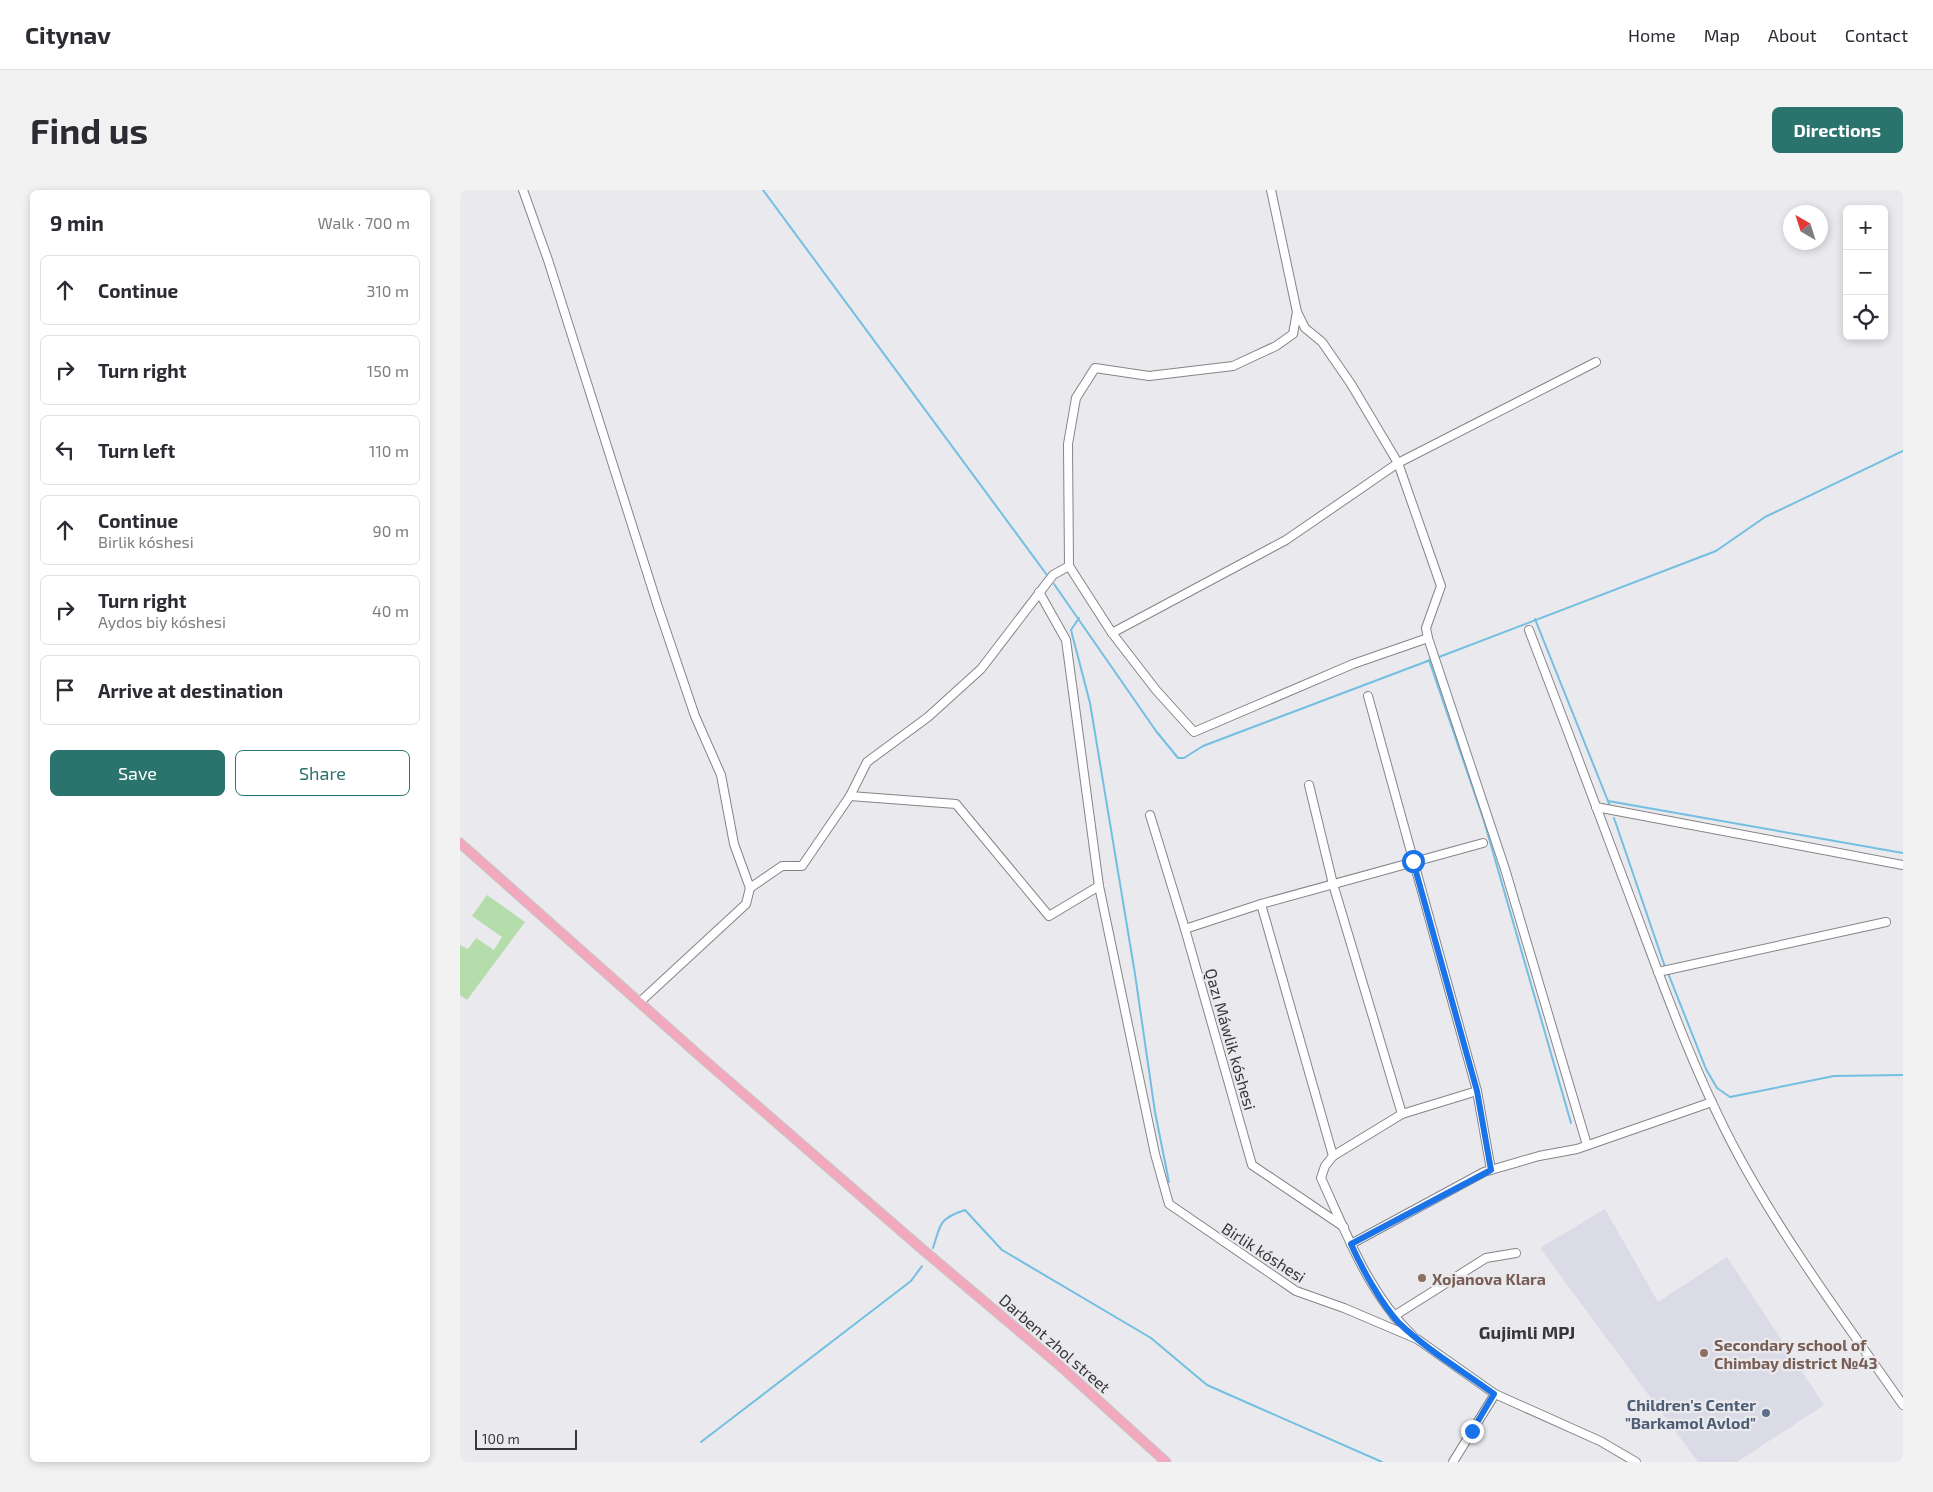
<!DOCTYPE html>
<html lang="en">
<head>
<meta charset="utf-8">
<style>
	body { margin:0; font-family:"Exo 2",sans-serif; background:#f2f2f3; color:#2b2b33 }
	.controls { position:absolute; right:15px; top:15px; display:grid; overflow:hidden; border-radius:8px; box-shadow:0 2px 8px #0003 }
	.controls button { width:45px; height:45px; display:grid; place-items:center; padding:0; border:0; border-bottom:1px solid #e1e1e2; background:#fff; color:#2b2b33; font:25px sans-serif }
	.compass { position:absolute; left:1323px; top:15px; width:45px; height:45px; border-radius:50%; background:#fff; box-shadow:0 2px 8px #0003; rotate:321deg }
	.scale { position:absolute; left:15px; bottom:12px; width:102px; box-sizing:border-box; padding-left:5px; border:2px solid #373739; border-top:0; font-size:14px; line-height:18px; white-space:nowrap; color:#373739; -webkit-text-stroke:4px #e9e9ee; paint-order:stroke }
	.stop { position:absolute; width:15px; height:15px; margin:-11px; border:4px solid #1a73e8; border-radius:50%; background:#fff }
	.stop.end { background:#1a73e8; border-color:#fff; box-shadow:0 1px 5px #0008 }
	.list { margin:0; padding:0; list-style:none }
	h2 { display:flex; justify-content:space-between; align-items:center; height:65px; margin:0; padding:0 20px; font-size:21px }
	h2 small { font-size:16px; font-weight:400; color:#7c7c81 }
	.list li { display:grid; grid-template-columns:32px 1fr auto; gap:15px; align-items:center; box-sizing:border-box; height:70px; margin:0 10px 10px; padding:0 10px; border:1px solid #e1e1e2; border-radius:8px }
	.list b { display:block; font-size:19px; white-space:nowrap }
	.list p { margin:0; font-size:16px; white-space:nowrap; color:#7c7c81 }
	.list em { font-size:16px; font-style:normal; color:#7c7c81 }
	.actions { display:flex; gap:10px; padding:15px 20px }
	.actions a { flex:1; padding:11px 0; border:1px solid #2b736d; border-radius:8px; text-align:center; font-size:18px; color:#2b736d }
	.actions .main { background:#2b736d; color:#fff }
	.icon { flex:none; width:28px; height:28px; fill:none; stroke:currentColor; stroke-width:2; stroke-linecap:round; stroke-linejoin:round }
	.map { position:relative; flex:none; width:1443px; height:1272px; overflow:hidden; border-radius:8px }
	header { display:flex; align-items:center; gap:30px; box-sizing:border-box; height:70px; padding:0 25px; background:#fff; border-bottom:1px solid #e1e1e2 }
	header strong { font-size:24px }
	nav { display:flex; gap:28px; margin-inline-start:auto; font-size:18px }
	.intro { display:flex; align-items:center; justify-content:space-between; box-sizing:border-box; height:120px; padding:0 30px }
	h1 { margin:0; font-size:35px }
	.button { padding:12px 22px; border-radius:8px; background:#2b736d; color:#fff; font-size:18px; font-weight:700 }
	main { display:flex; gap:30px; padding:0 30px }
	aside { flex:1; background:#fff; border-radius:8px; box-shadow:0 2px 8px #0003 }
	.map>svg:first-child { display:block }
</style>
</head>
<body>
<header>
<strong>Citynav</strong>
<nav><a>Home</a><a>Map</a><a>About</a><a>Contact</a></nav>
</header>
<div class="intro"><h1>Find us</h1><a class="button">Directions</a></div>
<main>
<aside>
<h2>9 min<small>Walk · 700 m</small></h2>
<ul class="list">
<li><svg class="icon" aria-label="ahead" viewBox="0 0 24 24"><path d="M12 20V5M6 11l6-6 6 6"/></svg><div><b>Continue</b></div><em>310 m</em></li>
<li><svg class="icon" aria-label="right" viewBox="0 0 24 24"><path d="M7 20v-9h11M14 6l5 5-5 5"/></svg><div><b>Turn right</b></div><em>150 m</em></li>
<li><svg class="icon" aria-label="left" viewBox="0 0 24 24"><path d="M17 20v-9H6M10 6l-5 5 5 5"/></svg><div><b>Turn left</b></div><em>110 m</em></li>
<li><svg class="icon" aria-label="ahead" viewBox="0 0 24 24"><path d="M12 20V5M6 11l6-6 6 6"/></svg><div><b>Continue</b><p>Birlik kóshesi</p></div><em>90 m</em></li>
<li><svg class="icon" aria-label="right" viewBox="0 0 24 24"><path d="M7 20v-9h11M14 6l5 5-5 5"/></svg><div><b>Turn right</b><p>Aydos biy kóshesi</p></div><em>40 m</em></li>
<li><svg class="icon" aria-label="arrive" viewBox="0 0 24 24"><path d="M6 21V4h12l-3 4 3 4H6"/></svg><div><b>Arrive at destination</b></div></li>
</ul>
<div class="actions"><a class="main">Save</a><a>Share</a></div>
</aside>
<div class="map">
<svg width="1443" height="1272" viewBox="0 0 1443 1272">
	<rect width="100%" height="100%" fill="#e9e9ee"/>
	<polygon fill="#dadbe7" points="1145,1019 1198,1112 1267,1067 1364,1215 1277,1272 1238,1272 1080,1058"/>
	<polygon fill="#b4ddab" points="27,705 65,732 7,810 0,805 0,755 8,759 16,748 34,760 42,747 12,726"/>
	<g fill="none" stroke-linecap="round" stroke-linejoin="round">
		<g stroke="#73bfe2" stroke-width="2">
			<polyline points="303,0 587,385"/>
			<polyline points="594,394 696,541 718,568 724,568 743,556 973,469"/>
			<polyline points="619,428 611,440 630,513 675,784 695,922 709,992"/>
			<polyline points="1075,429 1150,616"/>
			<polyline points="979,467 1256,361 1305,327 1443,261"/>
			<polyline points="969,470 1024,631 1111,933"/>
			<polyline points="1148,611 1443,663"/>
			<polyline points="1154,628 1205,777"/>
			<polyline points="1208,783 1246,879 1257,898 1270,907 1374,886 1443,885"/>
			<path d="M473 1058C481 1034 478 1029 505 1020L542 1060 691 1148 747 1195 922 1272"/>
			<polyline points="241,1252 451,1091 462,1076"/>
		</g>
		<g stroke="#858589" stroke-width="10">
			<g id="minor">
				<polyline points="63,0 88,70 198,417 235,526 261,585 274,654 290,698 286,714 181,811"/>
				<polyline points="811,0 837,122 845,138 862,152 891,194 938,273 981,396 966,438 968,448 1045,679 1127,955"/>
				<polyline points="837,122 833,144 816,156 773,176 689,186 635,178 616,208 608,254 609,376 652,443 696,500 734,542 893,474 968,448"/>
				<polyline points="579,402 606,450 639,696 695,964 709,1014 836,1101 884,1118 957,1149 1035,1204 1140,1251 1176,1272"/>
				<path d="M1069 440C1105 533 1140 627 1175 720 1207 806 1238 892 1282 972 1329 1057 1388 1136 1443 1215"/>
				<polyline points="652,443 826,350 938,273 1136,172"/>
				<polyline points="908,506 1017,901 1031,980"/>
				<polyline points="849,595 873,694 942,924"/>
				<polyline points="390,606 496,614 589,726 639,696"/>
				<polyline points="1136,617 1443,675"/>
				<polyline points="690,625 725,739 792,975 884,1037"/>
				<polyline points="290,698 322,676 342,676 390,606 407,572 468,527 521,479 593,385 609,376"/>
				<path d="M801 714 873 966 865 976 861 988C886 1042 908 1103 952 1145"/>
				<polyline points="725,739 801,714 1023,653"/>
				<polyline points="1198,782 1426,732"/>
				<polyline points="873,966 942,924 1017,901"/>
				<polyline points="891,1054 1024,982 1079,966 1117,959 1252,912"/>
				<polyline points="934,1126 1026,1068 1056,1063"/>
				<polyline points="993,1272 1035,1204"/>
			</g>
		</g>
		<g stroke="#c7c7c8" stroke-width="11">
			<polyline id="major" points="0,653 242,868 462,1059 597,1173 706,1272"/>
		</g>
		<use href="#minor" stroke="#fff" stroke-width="8"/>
		<use href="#major" stroke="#f3a9bd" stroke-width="9"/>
	</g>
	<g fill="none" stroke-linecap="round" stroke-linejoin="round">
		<path stroke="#1a73e8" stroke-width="6" d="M953 671 1017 901 1031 980 891 1054C901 1077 922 1115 939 1133 967 1160 1003 1181 1034 1204L1012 1241"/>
	</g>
	<g fill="#8d6e63" stroke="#e9e9ee" stroke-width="2">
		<circle cx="962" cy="1088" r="5"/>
		<circle cx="1244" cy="1163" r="5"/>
	</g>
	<circle fill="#5c6f8a" stroke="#e9e9ee" stroke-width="2" cx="1306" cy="1223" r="5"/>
	<g text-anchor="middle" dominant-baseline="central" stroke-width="4.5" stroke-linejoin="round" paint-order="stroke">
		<g font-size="16" fill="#373739" stroke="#e9e9ee">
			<text transform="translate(771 849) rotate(74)">Qazı Máwlik kóshesi</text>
			<text transform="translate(804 1062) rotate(33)">Birlik kóshesi</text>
			<text transform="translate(595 1153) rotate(41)">Darbent zhol street</text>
		</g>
		<g font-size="16" font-weight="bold" fill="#785e54" stroke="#e9e9ee" text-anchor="start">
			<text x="972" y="1088">Xojanova Klara</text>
			<text x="1254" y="1154">Secondary school of<tspan x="1254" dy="18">Chimbay district №43</tspan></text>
		</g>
		<g font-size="16" font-weight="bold" fill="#4e5e75" stroke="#e9e9ee" text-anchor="end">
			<text x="1296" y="1214">Children's Center<tspan x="1296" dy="18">"Barkamol Avlod"</tspan></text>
		</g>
		<g font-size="18" font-weight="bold" fill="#373739" stroke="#e9e9ee">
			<text x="1067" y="1142">Gujimli MPJ</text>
		</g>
	</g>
</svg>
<div class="controls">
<button>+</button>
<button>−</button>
<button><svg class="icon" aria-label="locate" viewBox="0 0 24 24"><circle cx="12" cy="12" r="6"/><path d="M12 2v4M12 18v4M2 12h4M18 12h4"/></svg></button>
</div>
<svg class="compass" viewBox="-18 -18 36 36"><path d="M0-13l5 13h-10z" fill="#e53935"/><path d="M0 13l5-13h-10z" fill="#7c7c81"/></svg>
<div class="scale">100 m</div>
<div class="stop" style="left:953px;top:671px"></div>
<div class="stop end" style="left:1012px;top:1241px"></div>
</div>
</main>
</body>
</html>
